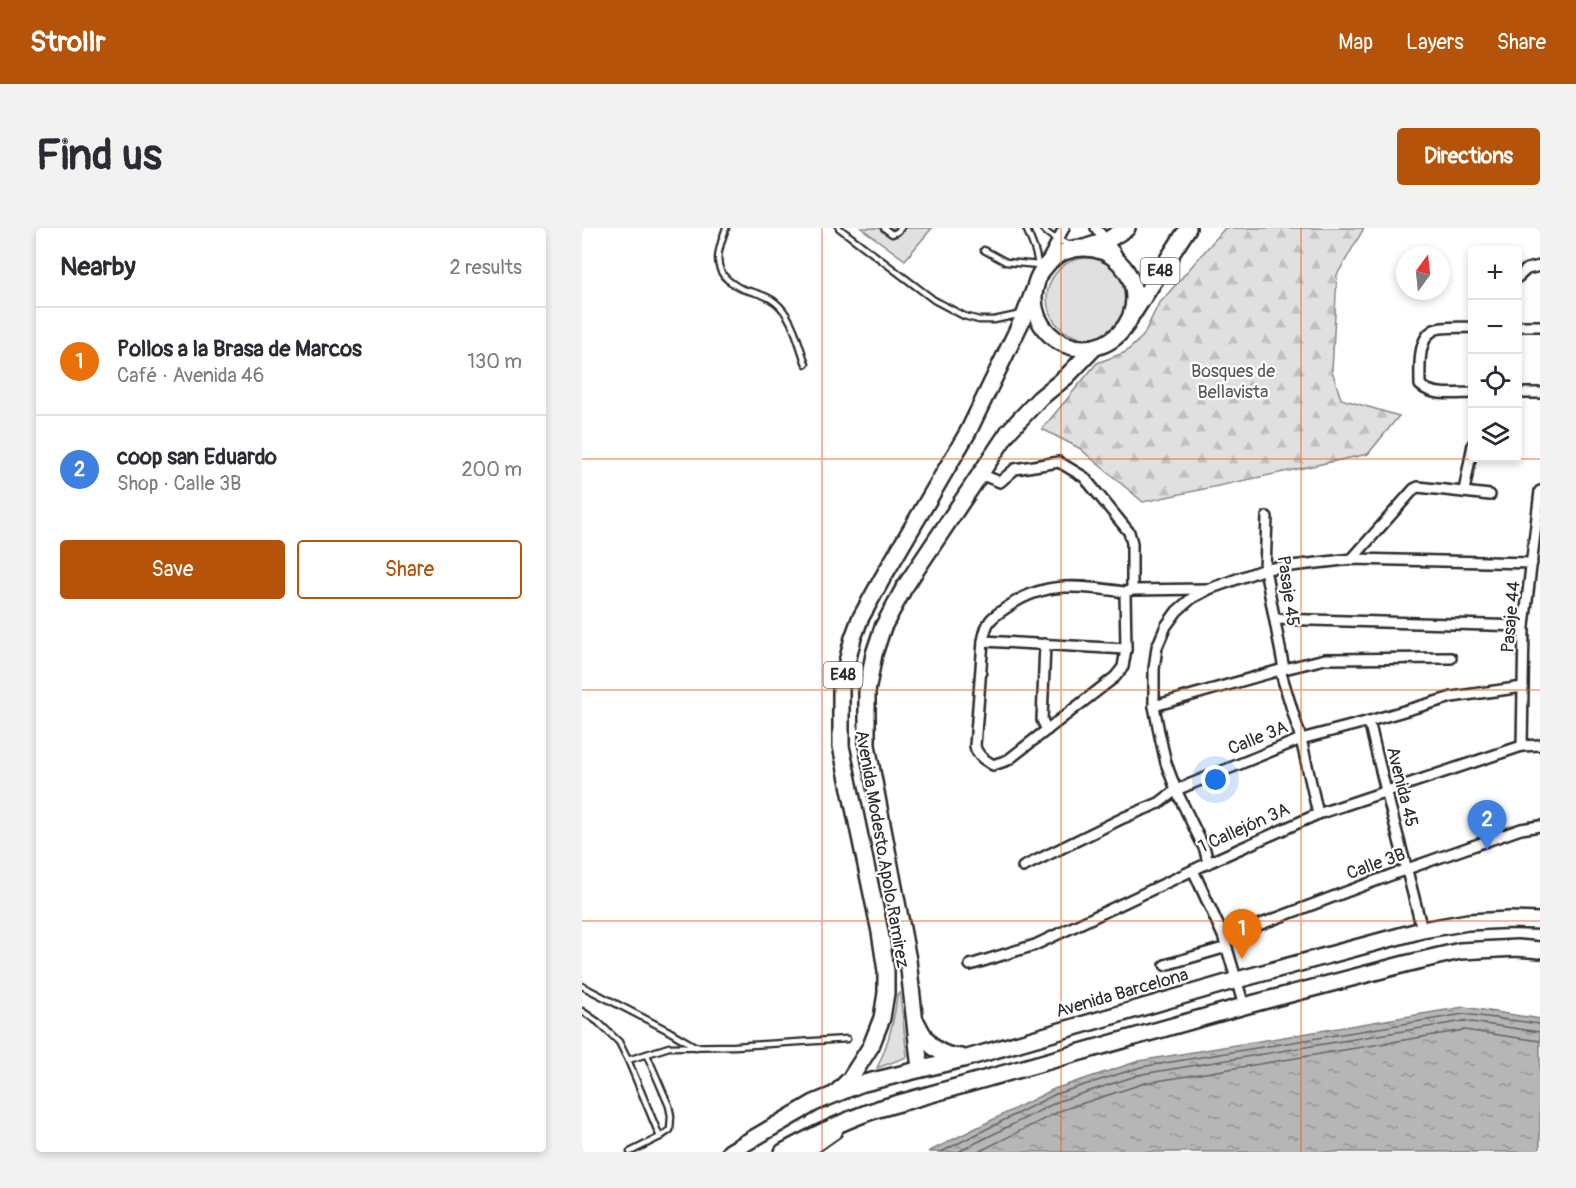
<!DOCTYPE html>
<html lang="en">
<head>
<meta charset="utf-8">
<style>
	body { margin:0; font-family:Pangolin,sans-serif; background:#f2f2f3; color:#2b2b33 }
	.controls { position:absolute; right:18px; top:18px; display:grid; overflow:hidden; border-radius:6px; box-shadow:0 3px 9px #0003 }
	.controls button { width:54px; height:54px; display:grid; place-items:center; padding:0; border:0; border-bottom:2px solid #e1e1e2; background:#fff; color:#2b2b33; font:30px sans-serif }
	.compass { position:absolute; left:814px; top:18px; width:54px; height:54px; border-radius:50%; background:#fff; box-shadow:0 3px 9px #0003; rotate:15deg }
	.you { position:absolute; left:634px; top:552px; width:21px; height:21px; margin:-15px; border:4px solid #fff; border-radius:50%; background:#1a73e8; box-shadow:0 0 0 9px #1a73e833 }
	.badge { display:grid; place-items:center; width:39px; height:39px; border-radius:50%; background:#b45309; color:#fff; font-size:20px; font-weight:700 }
	.pin { position:absolute; translate:-50% -50px; filter:drop-shadow(0 2px 3px #0008) }
	.pin::after { content:''; position:absolute; top:32px; width:21px; height:18px; background:inherit; clip-path:polygon(0 0,100% 0,50% 100%) }
	.list { margin:0; padding:0; list-style:none }
	h2 { display:flex; justify-content:space-between; align-items:center; height:78px; margin:0; padding:0 24px; font-size:26px }
	h2 small { font-size:20px; font-weight:400; color:#7c7c81 }
	.list li { display:grid; grid-template-columns:39px 1fr auto; gap:18px; align-items:center; box-sizing:border-box; height:108px; padding:0 24px; border-top:2px solid #e1e1e2 }
	.list b { display:block; font-size:22px; white-space:nowrap }
	.list p { margin:0; font-size:20px; white-space:nowrap; color:#7c7c81 }
	.list em { font-size:20px; font-style:normal; color:#7c7c81 }
	.actions { display:flex; gap:12px; padding:18px 24px }
	.actions a { flex:1; padding:14px 0; border:2px solid #b45309; border-radius:6px; text-align:center; font-size:21px; color:#b45309 }
	.actions .main { background:#b45309; color:#fff }
	.icon { flex:none; width:33px; height:33px; fill:none; stroke:currentColor; stroke-width:2; stroke-linecap:round; stroke-linejoin:round }
	.map { position:relative; flex:none; width:958px; height:924px; overflow:hidden; border-radius:6px }
	header { display:flex; align-items:center; gap:36px; box-sizing:border-box; height:84px; padding:0 30px; background:#b45309; color:#fff }
	header strong { font-size:28px }
	nav { display:flex; gap:33px; margin-inline-start:auto; font-size:21px }
	.intro { display:flex; align-items:center; justify-content:space-between; box-sizing:border-box; height:144px; padding:0 36px }
	h1 { margin:0; font-size:42px }
	.button { padding:15px 27px; border-radius:6px; background:#b45309; color:#fff; font-size:21px; font-weight:700 }
	main { display:flex; gap:36px; padding:0 36px }
	aside { flex:1; background:#fff; border-radius:6px; box-shadow:0 3px 9px #0003 }
	.map>svg:first-child { display:block }
</style>
</head>
<body>
<header>
<strong>Strollr</strong>
<nav><a>Map</a><a>Layers</a><a>Share</a></nav>
</header>
<div class="intro"><h1>Find us</h1><a class="button">Directions</a></div>
<main>
<aside>
<h2>Nearby<small>2 results</small></h2>
<ul class="list">
<li><span class="badge" style="background:#e8710a">1</span><div><b>Pollos a la Brasa de Marcos</b><p>Café · Avenida 46</p></div><em>130 m</em></li>
<li><span class="badge" style="background:#3f7fe0">2</span><div><b>coop san Eduardo</b><p>Shop · Calle 3B</p></div><em>200 m</em></li>
</ul>
<div class="actions"><a class="main">Save</a><a>Share</a></div>
</aside>
<div class="map">
<svg width="958" height="924" viewBox="0 0 958 924">
	<defs>
		<pattern id="forest-firs" width="22" height="20" patternUnits="userSpaceOnUse" patternTransform="scale(1.5)"><rect width="22" height="20" fill="#e0e0e0"/><path d="M5 1l3.5 6h-7zM16 11l3.5 6h-7z" fill="#c0c0c0"/></pattern>
		<pattern id="water-ripples" width="26" height="14" patternUnits="userSpaceOnUse" patternTransform="scale(1.5)"><rect width="26" height="14" fill="#b6b6b6"/><path d="M2 4q2-2 4 0t4 0M15 11q2-2 4 0t4 0" fill="none" stroke="#949494"/></pattern>
	</defs>
	<rect width="100%" height="100%" fill="#fff"/>
	<filter id="ink" filterUnits="userSpaceOnUse"><feTurbulence type="fractalNoise" baseFrequency=".0167" numOctaves="2"/><feDisplacementMap in="SourceGraphic" scale="12" xChannelSelector="R" yChannelSelector="G"/><feConvolveMatrix kernelMatrix="1 2 1 2 8 2 1 2 1" color-interpolation-filters="sRGB"/></filter>
	<g filter="url(#ink)">
		<g fill="#e0e0e0" stroke="#868686" stroke-width="1.5">
			<polygon points="279,0 350,0 323,32"/>
			<circle cx="505" cy="70" r="40"/>
			<path d="M318 765 325 829 295 840C306 816 313 792 315 767Z"/>
		</g>
		<polygon fill="url(#forest-firs)" stroke="#868686" stroke-width="1.5" points="643,0 782,0 755,47 750,143 759,171 817,188 786,226 561,274 497,220 460,201 515,135 544,124 561,108 576,77"/>
		<polygon fill="url(#water-ripples)" stroke="#7e7e7e" stroke-width="1.5" points="882,779 958,791 958,924 346,924 472,861 557,833"/>
		<g fill="none" stroke-linecap="round" stroke-linejoin="round">
			<g stroke="#636363" stroke-width="1.5">
				<polyline points="359,924 474,866 559,839 882,786 958,796"/>
				<polyline points="376,924 477,873 560,846 882,793 958,804"/>
				<polyline points="396,924 480,882 563,855 882,802 958,813"/>
			</g>
			<g stroke="#2b2b2b" stroke-width="9">
				<g id="lane">
					<path d="M144 0C138 17 129 38 146 52 150 55 154 58 158 60 170 65 182 65 193 74 211 88 216 115 224 136"/>
					<polyline points="257,0 352,72 382,88 397,92 412,92 440,86"/>
					<polyline points="302,0 310,6 315,4 319,0"/>
					<path d="M444 0C451 17 458 31 456 50"/>
					<path d="M460 0C471 12 483 15 498 20"/>
					<polyline points="402,22 424,34 457,37"/>
					<polyline points="0,758 85,802 114,819"/>
					<polyline points="0,783 16,794 37,814 46,832 78,909 48,924"/>
					<polyline points="65,827 87,878 89,888 88,902 78,909"/>
					<polyline points="46,832 87,819 153,818 265,811"/>
				</g>
			</g>
			<g stroke="#2b2b2b" stroke-width="14">
				<g id="street">
					<polyline points="514,0 533,24 543,41"/>
					<polyline points="460,42 482,0"/>
					<polyline points="936,49 945,41 958,38"/>
					<polyline points="936,98 958,98"/>
					<path d="M891 99C880 100 860 98 852 102 835 111 838 141 838 157 851 169 874 165 891 165"/>
					<polyline points="936,165 958,165"/>
					<polyline points="398,246 418,254 433,241 477,234 502,249 547,304 550,315 550,362"/>
					<polyline points="882,263 891,216"/>
					<polyline points="685,289 683,341 702,441"/>
					<polyline points="770,331 832,261 836,259 908,267"/>
					<path d="M543 364 544 421 541 439 533 449 426 532 411 537C403 532 395 528 393 518L401 413C405 391 409 390 427 378 464 352 501 358 543 364L550 362 625 361"/>
					<polyline points="693,391 942,398"/>
					<polyline points="401,413 544,421"/>
					<polyline points="463,416 460,492 465,502"/>
					<polyline points="698,442 719,511 736,586"/>
					<polyline points="572,478 698,442 743,431 869,430"/>
					<path d="M784 494 789 501C804 568 824 635 840 702"/>
					<polyline points="940,518 942,398 958,263"/>
					<polyline points="626,635 623,622 594,562 584,535 577,504 572,478 572,441 575,419 584,398 595,383 610,370 627,361 683,341 770,331 950,335"/>
					<polyline points="441,639 541,590 577,575 594,562 719,511 784,494 870,469 941,459"/>
					<polyline points="611,642 642,710 662,778"/>
					<polyline points="642,710 825,641 939,601 958,598"/>
					<polyline points="388,737 453,717 626,635 736,586 940,518 958,517"/>
					<polyline points="583,737 645,719"/>
				</g>
			</g>
			<g stroke="#2b2b2b" stroke-width="18">
				<polyline id="secondary" points="223,924 253,903"/>
			</g>
			<g stroke="#2b2b2b" stroke-width="20">
				<g id="primary">
					<polyline points="505,19 524,13 545,0"/>
					<circle cx="502" cy="70" r="50"/>
					<polyline points="552,84 606,0"/>
					<path d="M335 795C345 816 354 827 379 829"/>
					<polyline points="338,841 326,732 285,517 285,464 292,426 301,399 322,360 427,203 457,171 484,149 513,119"/>
					<polyline points="254,865 268,851 289,818 300,790 304,765 304,743 298,704 259,518 259,458 271,410 278,391 300,351 386,204 443,86 454,57"/>
					<polyline points="148,924 232,875 278,856 385,830 655,752 840,702 886,694 927,692 958,693"/>
					<path d="M201 924C232 907 263 892 296 881L662 778 823 736 878 723 935 720 958 722"/>
				</g>
			</g>
			<use href="#lane" stroke="#fff" stroke-width="4.5"/>
			<use href="#street" stroke="#fff" stroke-width="9"/>
			<use href="#secondary" stroke="#fff" stroke-width="14"/>
			<use href="#primary" stroke="#fff" stroke-width="15"/>
		</g>
	</g>
	<path fill="none" stroke="#e8590c" stroke-width="1.5" stroke-opacity="0.55" d="M240 0V924M479 0V924M719 0V924M0 231H958M0 462H958M0 693H958"/>
	<g text-anchor="middle" dominant-baseline="central" stroke-width="4.5" stroke-linejoin="round" paint-order="stroke">
		<g fill="#fff" stroke="#6b6b6b" stroke-width="1.5">
			<rect x="558.5" y="30" width="39" height="26" rx="4.5"/>
			<rect x="241.5" y="434" width="39" height="26" rx="4.5"/>
		</g>
		<g font-size="16" font-weight="bold" fill="#2b2b2b">
			<text x="578" y="43">E48</text>
			<text x="261" y="447">E48</text>
		</g>
		<g font-size="18" fill="#585858" stroke="#fff">
			<text x="651" y="143">Bosques de<tspan x="651" dy="21">Bellavista</tspan></text>
		</g>
		<g font-size="18" fill="#2b2b2b" stroke="#fff">
			<text transform="translate(706 363) rotate(82)">Pasaje 45</text>
			<text transform="translate(929 389) rotate(-85)">Pasaje 44</text>
			<text transform="translate(676 510) rotate(-22)">Calle 3A</text>
			<text transform="translate(820 559) rotate(76)">Avenida 45</text>
			<text transform="translate(662 600) rotate(-24)">1 Callejón 3A</text>
			<text transform="translate(300 621) rotate(80)">Avenida Modesto Apolo Ramirez</text>
			<text transform="translate(794 636) rotate(-20)">Calle 3B</text>
			<text transform="translate(540 765) rotate(-16)">Avenida Barcelona</text>
		</g>
	</g>
</svg>
<div class="controls">
<button>+</button>
<button>−</button>
<button><svg class="icon" aria-label="locate" viewBox="0 0 24 24"><circle cx="12" cy="12" r="6"/><path d="M12 2v4M12 18v4M2 12h4M18 12h4"/></svg></button>
<button><svg class="icon" aria-label="layers" viewBox="0 0 24 24"><path d="M12 4l9 5-9 5-9-5zM3 14l9 5 9-5"/></svg></button>
</div>
<svg class="compass" viewBox="-18 -18 36 36"><path d="M0-13l5 13h-10z" fill="#e53935"/><path d="M0 13l5-13h-10z" fill="#7c7c81"/></svg>
<div class="you"></div>
<div class="pin badge" style="left:660px;top:731px;background:#e8710a">1</div>
<div class="pin badge" style="left:905px;top:622px;background:#3f7fe0">2</div>
</div>
</main>
</body>
</html>
